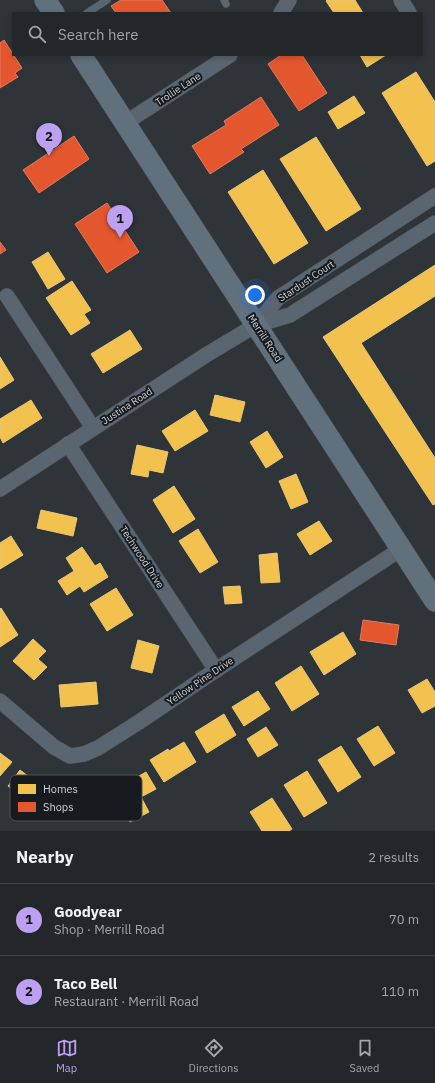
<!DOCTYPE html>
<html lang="en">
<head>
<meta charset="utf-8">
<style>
	body { margin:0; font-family:"IBM Plex Sans",sans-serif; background:#2b2f32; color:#f1f3f6 }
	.you { position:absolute; left:255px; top:295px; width:14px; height:14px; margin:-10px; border:3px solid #fff; border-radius:50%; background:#1a73e8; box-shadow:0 0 0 6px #1a73e833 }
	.badge { display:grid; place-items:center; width:26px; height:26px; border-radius:50%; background:#bca0f2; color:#111; font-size:13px; font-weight:700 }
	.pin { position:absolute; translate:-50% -33px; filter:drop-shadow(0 1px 2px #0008) }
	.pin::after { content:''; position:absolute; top:21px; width:14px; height:12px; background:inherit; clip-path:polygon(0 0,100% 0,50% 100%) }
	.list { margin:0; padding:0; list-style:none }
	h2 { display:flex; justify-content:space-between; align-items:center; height:52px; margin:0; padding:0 16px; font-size:17px }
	h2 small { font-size:13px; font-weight:400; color:#a3a5a8 }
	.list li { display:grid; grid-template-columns:26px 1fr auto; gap:12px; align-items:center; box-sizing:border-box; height:72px; padding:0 16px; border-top:1px solid #404447 }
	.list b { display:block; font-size:15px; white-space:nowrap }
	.list p { margin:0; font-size:13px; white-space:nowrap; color:#a3a5a8 }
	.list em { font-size:13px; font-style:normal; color:#a3a5a8 }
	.icon { flex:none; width:22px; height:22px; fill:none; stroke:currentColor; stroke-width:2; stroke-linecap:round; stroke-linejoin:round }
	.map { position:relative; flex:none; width:435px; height:831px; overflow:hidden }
	.search { position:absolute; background:#23272a; box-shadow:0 2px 6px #0003; left:12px; right:12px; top:12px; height:44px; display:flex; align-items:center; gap:10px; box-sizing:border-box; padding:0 14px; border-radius:0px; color:#a3a5a8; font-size:15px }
	.sheet { height:196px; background:#23272a }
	nav { display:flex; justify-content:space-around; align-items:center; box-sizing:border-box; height:56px; border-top:1px solid #404447; background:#23272a; font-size:11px; color:#a3a5a8 }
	nav a { display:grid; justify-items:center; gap:2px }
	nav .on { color:#bca0f2 }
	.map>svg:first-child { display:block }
</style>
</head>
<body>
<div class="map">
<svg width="435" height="831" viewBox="0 0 435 831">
	<rect width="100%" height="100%" fill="#2f3438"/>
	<g fill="#f2c14e" stroke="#e8c778">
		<polygon points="327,0 355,0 363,13 334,13 326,1"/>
		<polygon points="360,55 386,55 367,67"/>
		<polygon points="416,72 435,102 435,161 427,166 382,93"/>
		<polygon points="354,96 365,113 338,129 328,112"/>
		<polygon points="316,137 361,209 326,231 280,159"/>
		<polygon points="263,170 308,243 274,264 228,192"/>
		<polygon points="48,252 65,279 48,289 32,262"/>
		<polygon points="435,265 435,296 361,343 435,458 435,504 433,505 323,337"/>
		<polygon points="72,281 91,310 84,314 90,323 71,335 46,298"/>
		<polygon points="130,330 142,349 103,373 91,354"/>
		<polygon points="0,357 14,380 0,389"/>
		<polygon points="215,395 245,402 240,422 210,415"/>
		<polygon points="31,400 42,418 3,443 0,437 0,419"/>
		<polygon points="195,410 208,431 175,451 162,431"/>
		<polygon points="267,431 283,457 266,468 250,442"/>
		<polygon points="137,445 168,452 163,473 149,470 148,477 131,474"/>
		<polygon points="296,474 308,502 291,509 279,481"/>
		<polygon points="174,486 195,519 173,533 153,500"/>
		<polygon points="41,510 77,518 73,536 37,528"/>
		<polygon points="319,521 332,541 310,555 297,534"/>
		<polygon points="198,529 218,562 200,573 179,541"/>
		<polygon points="11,536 23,555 0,569 0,543"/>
		<polygon points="82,547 95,566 100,563 108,577 84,592 80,586 67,595 58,581 74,571 66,558"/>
		<polygon points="277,553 280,582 261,583 259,555"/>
		<polygon points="240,586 242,603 225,604 223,587"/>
		<polygon points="116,588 133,615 107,631 90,604"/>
		<polygon points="1,608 18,635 0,647 0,609"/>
		<polygon points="343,632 356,654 324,675 310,652"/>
		<polygon points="33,639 46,651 38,659 47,667 34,680 13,661"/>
		<polygon points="138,640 159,646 152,673 131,668"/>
		<polygon points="301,666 319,694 292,711 275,683"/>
		<polygon points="427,679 435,692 435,706 422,713 408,690"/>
		<polygon points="96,682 98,704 61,707 59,685"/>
		<polygon points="258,691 270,709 244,726 232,707"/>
		<polygon points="224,714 236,735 207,753 195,732"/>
		<polygon points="378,726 395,753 374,766 357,739"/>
		<polygon points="266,727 278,745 258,757 247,739"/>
		<polygon points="184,742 196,762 164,782 150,760 168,749 169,751"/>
		<polygon points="341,746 361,777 338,792 318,760"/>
		<polygon points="0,753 12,762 0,776"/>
		<polygon points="20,770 49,792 37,808 8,786"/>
		<polygon points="307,771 327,803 304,817 284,785"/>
		<polygon points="146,772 156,789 141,797 149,812 130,822 111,788 124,781 125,784"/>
		<polygon points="272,798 292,829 289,831 262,831 250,812"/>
	</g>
	<g fill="#e4572e" stroke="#de7c61">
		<polygon points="121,0 162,0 171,13 116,13 111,6"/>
		<polygon points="4,40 22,68 15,73 18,77 0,88 0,43"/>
		<polygon points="281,55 302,55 327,93 299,111 268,64"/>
		<polygon points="261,97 279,125 241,149 244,152 210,174 192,146 226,125 224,121"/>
		<polygon points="74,136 89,159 39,193 23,170"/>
		<polygon points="107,203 139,252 107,273 75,224"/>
		<polygon points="0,242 6,250 0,254"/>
		<polygon points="363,620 399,625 396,645 360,640"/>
	</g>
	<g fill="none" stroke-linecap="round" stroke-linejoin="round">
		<g stroke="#4d5154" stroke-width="8">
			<g id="service">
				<polyline points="224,0 226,4"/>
				<polyline points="87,13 107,0"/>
			</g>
		</g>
		<g stroke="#4d5154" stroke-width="16">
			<g id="minor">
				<polyline points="401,0 409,13"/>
				<polyline points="281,13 289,0"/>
				<polyline points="125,123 230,55"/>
				<polyline points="7,296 93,428"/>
				<polyline points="256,325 278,298 435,196"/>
				<polyline points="68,444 216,670"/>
				<polyline points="0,489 206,355 256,325 290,315 435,223"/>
				<polyline points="0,701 54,747 70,756 84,754 98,748 139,722 216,670 401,549"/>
			</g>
		</g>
		<g stroke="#4d5154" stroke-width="22">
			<g id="secondary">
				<polyline points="45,0 54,13"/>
				<polyline points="81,55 435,601"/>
			</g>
		</g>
		<use href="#service" stroke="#596570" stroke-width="7"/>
		<use href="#minor" stroke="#596570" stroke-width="15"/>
		<use href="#secondary" stroke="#61707d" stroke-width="21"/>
	</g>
	<g text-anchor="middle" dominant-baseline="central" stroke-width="4" stroke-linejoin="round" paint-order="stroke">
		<g font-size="10" fill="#cfd4d9" stroke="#171b1f">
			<text transform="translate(178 89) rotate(-33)">Trollie Lane</text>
			<text transform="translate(306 281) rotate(-34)">Stardust Court</text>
			<text transform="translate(265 338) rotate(57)">Merrill Road</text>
			<text transform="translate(127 406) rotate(-33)">Justina Road</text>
			<text transform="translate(142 557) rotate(57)">Techwood Drive</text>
			<text transform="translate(200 681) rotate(-34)">Yellow Pine Drive</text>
		</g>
	</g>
	<rect x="10" y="775" width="132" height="46" rx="6" fill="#171b1f" stroke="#4e5257" stroke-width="1"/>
	<rect x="18" y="784" width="18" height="10" fill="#f2c14e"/>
	<rect x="18" y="802" width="18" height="10" fill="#e4572e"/>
	<g font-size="11" fill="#cfd4d9">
		<text x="43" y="793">Homes</text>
		<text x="43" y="811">Shops</text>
	</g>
</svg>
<div class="you"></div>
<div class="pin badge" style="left:120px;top:238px">1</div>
<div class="pin badge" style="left:49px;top:156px">2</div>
<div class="search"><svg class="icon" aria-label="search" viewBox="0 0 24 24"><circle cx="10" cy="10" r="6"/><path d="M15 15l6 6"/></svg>Search here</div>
</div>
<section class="sheet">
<h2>Nearby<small>2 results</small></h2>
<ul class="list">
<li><span class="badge">1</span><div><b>Goodyear</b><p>Shop · Merrill Road</p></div><em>70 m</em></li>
<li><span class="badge">2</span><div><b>Taco Bell</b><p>Restaurant · Merrill Road</p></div><em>110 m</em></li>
</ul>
</section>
<nav>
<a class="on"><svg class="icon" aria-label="map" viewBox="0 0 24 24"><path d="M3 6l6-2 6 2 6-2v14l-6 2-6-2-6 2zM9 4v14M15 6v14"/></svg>Map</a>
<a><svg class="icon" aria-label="directions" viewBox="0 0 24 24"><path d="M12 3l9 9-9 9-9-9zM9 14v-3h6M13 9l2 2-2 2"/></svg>Directions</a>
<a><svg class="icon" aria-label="saved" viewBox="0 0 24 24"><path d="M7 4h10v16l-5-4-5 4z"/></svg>Saved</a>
</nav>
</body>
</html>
